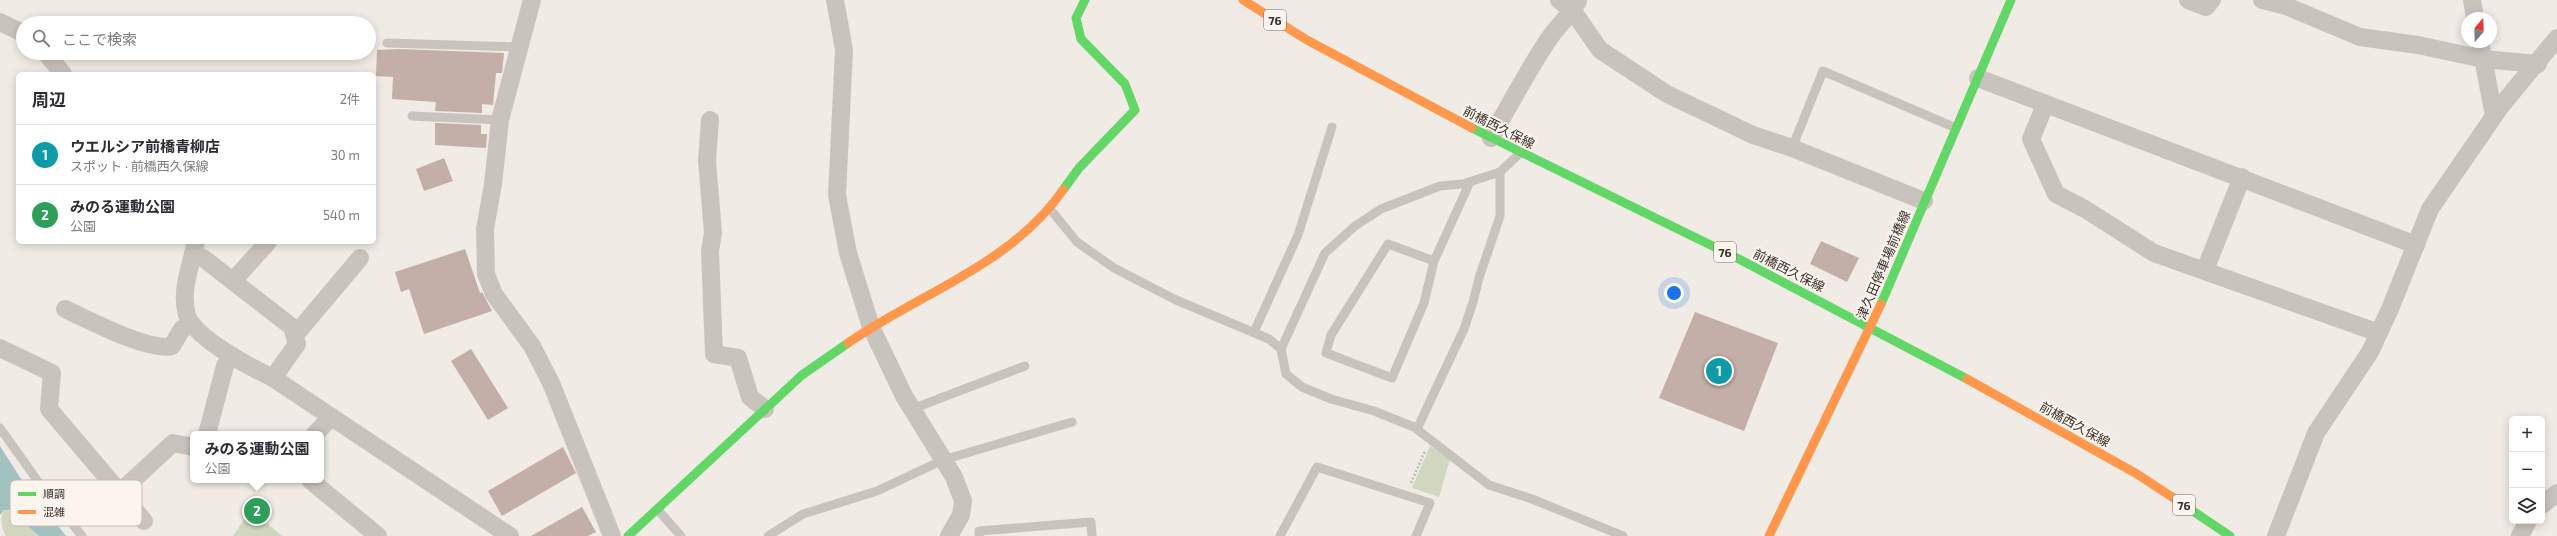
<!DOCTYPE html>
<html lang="ja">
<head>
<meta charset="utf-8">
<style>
	body { margin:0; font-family:"Exo 2","Noto Sans JP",sans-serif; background:#f7f7f7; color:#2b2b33 }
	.controls { position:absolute; right:12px; bottom:12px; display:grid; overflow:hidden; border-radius:6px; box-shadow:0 2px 10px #0003 }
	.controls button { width:36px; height:36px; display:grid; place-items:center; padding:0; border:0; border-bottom:1px solid #e1e1e2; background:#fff; color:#2b2b33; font:20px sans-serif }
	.compass { position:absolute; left:2461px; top:12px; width:36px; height:36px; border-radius:50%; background:#fff; box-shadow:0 2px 10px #0003; rotate:19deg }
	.you { position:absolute; left:1674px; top:293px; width:14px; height:14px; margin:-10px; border:3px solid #fff; border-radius:50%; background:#1a73e8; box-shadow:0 0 0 6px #1a73e833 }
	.badge { display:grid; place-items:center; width:26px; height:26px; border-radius:50%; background:#111827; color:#fff; font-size:13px; font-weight:700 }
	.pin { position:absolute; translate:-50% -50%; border:2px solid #fff; box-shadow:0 1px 4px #0006 }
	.popup { position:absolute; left:190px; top:431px; width:134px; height:52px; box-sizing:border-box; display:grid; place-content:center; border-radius:6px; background:#fff; filter:drop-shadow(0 1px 3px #0005); font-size:13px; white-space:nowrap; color:#7c7c81 }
	.popup b { font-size:15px; color:#2b2b33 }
	.popup::after { content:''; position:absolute; left:50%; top:100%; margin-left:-8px; border:8px solid transparent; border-top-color:#fff }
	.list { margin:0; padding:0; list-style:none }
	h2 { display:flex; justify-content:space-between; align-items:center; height:52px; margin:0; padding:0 16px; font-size:17px }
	h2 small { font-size:13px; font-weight:400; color:#7c7c81 }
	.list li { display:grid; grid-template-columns:26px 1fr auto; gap:12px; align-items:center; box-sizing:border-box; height:60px; padding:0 16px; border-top:1px solid #e1e1e2 }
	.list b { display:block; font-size:15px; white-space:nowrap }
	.list p { margin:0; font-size:13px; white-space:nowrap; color:#7c7c81 }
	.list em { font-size:13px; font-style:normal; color:#7c7c81 }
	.icon { flex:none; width:22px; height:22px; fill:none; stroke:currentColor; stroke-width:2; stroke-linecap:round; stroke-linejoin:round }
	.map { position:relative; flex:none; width:2557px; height:536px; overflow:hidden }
	.search { position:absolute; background:#fff; box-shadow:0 2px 10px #0003; left:16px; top:16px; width:360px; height:44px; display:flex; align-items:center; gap:10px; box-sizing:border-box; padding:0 14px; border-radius:22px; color:#7c7c81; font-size:15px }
	.panel { position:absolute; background:#fff; box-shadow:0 2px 10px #0003; left:16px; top:72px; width:360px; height:172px; border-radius:6px }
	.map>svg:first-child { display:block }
</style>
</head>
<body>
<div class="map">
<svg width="2557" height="536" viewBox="0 0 2557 536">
	<rect width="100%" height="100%" fill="#f0ebe5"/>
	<g fill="#d1d6bf">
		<polygon points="1430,446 1450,459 1439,497 1412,488"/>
		<polygon points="259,498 267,523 282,536 233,536"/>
		<path d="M4 509 17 515 39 536H6C1 528 0 516 4 509Z"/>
	</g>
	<polygon fill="#a1c2c1" points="0,446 23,482 66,536 39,536 10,510 4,510 0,515"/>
	<g fill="#c3afa7">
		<polygon points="399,49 504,53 502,73 496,73 493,105 482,104 482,113 435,111 436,102 392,99 393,77 376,76 377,50"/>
		<polygon points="435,123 481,125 481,134 487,134 486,148 435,145"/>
		<polygon points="444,158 453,181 424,191 416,169"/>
		<polygon points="1821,241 1859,258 1847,282 1810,264"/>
		<polygon points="465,249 480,293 482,292 492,311 424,334 409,289 401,292 395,272"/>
		<polygon points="1695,312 1778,343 1744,431 1659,398"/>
		<polygon points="471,349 508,408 488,420 451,361"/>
		<polygon points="563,447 576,473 502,516 488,491"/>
		<polygon points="582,507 596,532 588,536 531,536"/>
	</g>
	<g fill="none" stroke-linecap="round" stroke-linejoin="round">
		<polyline stroke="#c2bbb6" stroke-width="2.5" stroke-dasharray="2 2" stroke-linecap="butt" points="1411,483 1425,451"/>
		<g stroke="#c9c3be" stroke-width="9">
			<polyline points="387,43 519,47"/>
			<polyline points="412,116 500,120"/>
			<polyline points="1792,148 1823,71 1956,128"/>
			<polyline points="1050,209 1077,242 1114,268 1176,300 1269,339 1281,349 1286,374 1302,387 1331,399 1374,411 1414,427 1489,485 1532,499 1623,536"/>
			<polyline points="1434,261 1388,244 1331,335 1326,353 1392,378 1424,303 1434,261 1470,182"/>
			<polyline points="1254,332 1298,235 1332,127"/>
			<polyline points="1281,349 1325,253 1355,226 1381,209 1440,186 1463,184 1500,172 1520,153"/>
			<polyline points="912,409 1025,366"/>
			<polyline points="0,428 42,487 82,536"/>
			<polyline points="1417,429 1464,329 1473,302 1479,278 1500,216 1500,172"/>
			<polyline points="657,509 681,536"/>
			<polyline points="768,536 803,514 877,491 943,460 1072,422"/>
			<polyline points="979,536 979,531 1091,522 1092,536"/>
			<polyline points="1280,536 1317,467 1430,503 1416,536"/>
		</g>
		<g stroke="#c9c3be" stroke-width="18">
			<polyline points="532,0 500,120 493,184 485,229 486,274 494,294 532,346 551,383 612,536"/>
			<polyline points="835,0 844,50 837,195 848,253 871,327 904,396 954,477 963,501 961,515 949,536"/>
			<polyline points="1559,0 1573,11 1600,50 1667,94 1753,135 1792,148 1924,201"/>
			<polyline points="2188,0 2206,7 2212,0"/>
			<polyline points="2262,0 2286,6 2360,37 2418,45 2483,59 2538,64"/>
			<polyline points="2472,0 2475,18"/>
			<polyline points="0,22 23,33"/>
			<polyline points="2480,42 2494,116"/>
			<polyline points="46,53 63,74"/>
			<polyline points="1978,78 2416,245"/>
			<polyline points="2045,105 2031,139 2056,194 2085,209 2154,253 2379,333"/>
			<polyline points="710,120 707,161 713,233 710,251 714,354 738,358 750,397 765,409"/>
			<path d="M1491 138C1509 105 1527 72 1548 40 1557 26 1571 15 1578 1"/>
			<path d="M196 242C191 265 180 291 187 315 194 338 252 368 273 378L510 536"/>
			<polyline points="193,255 203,258 292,327 297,344 273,378"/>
			<polyline points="2205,270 2242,177"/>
			<polyline points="233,281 268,242"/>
			<path d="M65 309C89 320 149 352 172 346L182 329 192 324"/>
			<polyline points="296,334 360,258"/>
			<polyline points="0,348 52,373 49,409 144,521"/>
			<polyline points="207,434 225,366 231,357"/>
			<polyline points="315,434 331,417"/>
			<polyline points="310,480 378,536"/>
			<polyline points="120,492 173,443 193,447"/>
			<polyline points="2542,505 2557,493"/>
			<polyline points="2276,536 2316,433 2370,352 2390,309 2430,209 2501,106 2557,38"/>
			<polyline points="2520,536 2528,521"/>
		</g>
		<g stroke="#63d668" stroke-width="9">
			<polyline points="1472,128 1735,257 1967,379"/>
			<polyline points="1063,190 1079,168 1135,110 1125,84 1081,39 1076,18 1085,0"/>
			<polyline points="1881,304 2011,0"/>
			<polyline points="2172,497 2230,536"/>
			<polyline points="628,536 802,375 848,343"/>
		</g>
		<g stroke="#ff974d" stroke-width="9">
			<polyline points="1243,0 1307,40 1472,128"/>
			<path d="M848 343C920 293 1011 265 1063 190"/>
			<polyline points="1967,379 2137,474 2172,497"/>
			<polyline points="1769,536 1881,304"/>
		</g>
	</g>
	<g text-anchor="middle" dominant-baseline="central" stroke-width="4" stroke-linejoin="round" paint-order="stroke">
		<g fill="#fbf5ee" stroke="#756b66" stroke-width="1">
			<rect x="1264" y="10" width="22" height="20" rx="3"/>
			<rect x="1714" y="242" width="22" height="20" rx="3"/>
			<rect x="2173" y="495" width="22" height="20" rx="3"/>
		</g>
		<g font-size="12" font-weight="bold" fill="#3b302b">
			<text x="1275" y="20">76</text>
			<text x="1725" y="252">76</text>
			<text x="2184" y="505">76</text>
		</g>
		<g font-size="13" fill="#3b302b" stroke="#fbf5ee">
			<text transform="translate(1499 127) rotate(27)">前橋西久保線</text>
			<text transform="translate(1883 265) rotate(-67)">津久田停車場前橋線</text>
			<text transform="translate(1789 270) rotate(27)">前橋西久保線</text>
			<text transform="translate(2075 424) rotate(29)">前橋西久保線</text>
		</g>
	</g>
	<rect x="10" y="480" width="132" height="46" rx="6" fill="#fbf5ee" stroke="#c1bab4" stroke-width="1"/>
	<rect x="18" y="492" width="18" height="4" fill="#63d668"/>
	<rect x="18" y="510" width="18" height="4" fill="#ff974d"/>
	<g font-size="11" fill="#3b302b">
		<text x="43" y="498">順調</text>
		<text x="43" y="516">混雑</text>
	</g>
</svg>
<div class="controls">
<button>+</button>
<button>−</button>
<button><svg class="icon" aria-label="layers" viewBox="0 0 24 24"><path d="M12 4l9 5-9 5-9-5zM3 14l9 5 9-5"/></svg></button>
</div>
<svg class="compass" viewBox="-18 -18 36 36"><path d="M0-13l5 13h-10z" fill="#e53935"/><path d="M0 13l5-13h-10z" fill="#7c7c81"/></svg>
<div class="you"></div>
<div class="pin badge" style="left:1719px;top:371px;background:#0f9aa8">1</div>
<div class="pin badge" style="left:257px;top:511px;background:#2e9e5b">2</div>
<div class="popup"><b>みのる運動公園</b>公園</div>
<div class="search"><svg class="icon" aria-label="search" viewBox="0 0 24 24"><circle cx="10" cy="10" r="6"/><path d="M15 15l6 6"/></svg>ここで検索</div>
<section class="panel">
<h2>周辺<small>2件</small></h2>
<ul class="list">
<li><span class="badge" style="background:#0f9aa8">1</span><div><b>ウエルシア前橋青柳店</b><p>スポット · 前橋西久保線</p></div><em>30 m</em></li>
<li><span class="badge" style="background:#2e9e5b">2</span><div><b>みのる運動公園</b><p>公園</p></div><em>540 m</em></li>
</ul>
</section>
</div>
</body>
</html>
